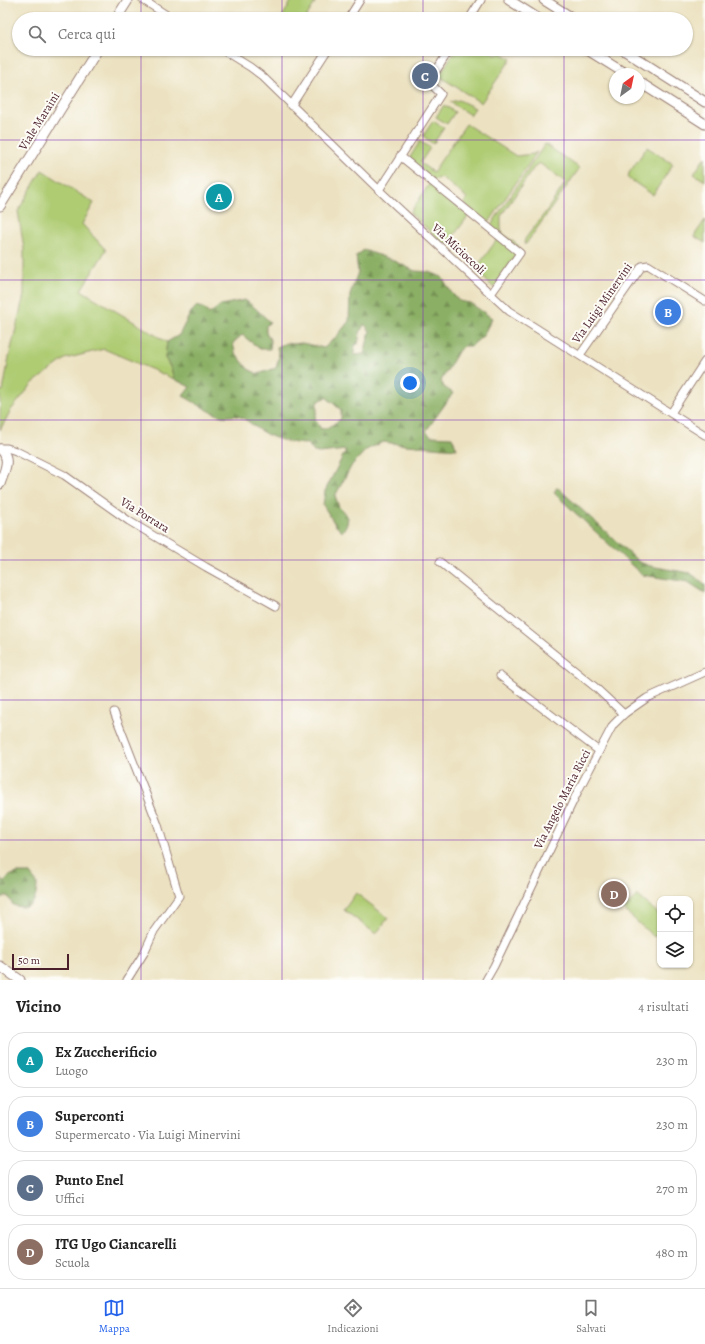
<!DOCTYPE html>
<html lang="it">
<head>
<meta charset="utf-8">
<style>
	body { margin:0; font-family:Alegreya,serif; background:#f6f6f6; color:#222 }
	.controls { position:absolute; right:12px; bottom:12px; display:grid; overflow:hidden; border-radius:8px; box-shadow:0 1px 3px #0004 }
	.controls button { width:36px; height:36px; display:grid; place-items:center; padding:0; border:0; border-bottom:1px solid #e0e0e0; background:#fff; color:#222; font:20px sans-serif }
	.compass { position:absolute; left:609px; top:68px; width:36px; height:36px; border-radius:50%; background:#fff; box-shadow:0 1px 3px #0004; rotate:33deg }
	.scale { position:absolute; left:12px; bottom:10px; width:57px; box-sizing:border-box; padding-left:4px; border:2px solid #4a1f2b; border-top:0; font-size:11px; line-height:14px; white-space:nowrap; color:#4a1f2b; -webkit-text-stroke:3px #fdfcf7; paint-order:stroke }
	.you { position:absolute; left:410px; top:383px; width:14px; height:14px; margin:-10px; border:3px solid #fff; border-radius:50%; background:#1a73e8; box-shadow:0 0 0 6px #1a73e833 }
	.badge { display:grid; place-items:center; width:26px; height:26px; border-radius:50%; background:#2563eb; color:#fff; font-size:13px; font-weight:700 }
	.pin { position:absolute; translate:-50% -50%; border:2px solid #fff; box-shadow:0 1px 4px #0006 }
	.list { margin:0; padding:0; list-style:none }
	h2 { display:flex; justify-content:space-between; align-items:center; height:52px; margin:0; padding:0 16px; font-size:17px }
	h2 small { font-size:13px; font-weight:400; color:#767676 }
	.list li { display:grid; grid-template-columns:26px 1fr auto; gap:12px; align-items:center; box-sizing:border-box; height:56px; margin:0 8px 8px; padding:0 8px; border:1px solid #e0e0e0; border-radius:16px }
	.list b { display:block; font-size:15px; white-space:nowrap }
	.list p { margin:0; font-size:13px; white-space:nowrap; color:#767676 }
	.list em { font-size:13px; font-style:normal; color:#767676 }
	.icon { flex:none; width:22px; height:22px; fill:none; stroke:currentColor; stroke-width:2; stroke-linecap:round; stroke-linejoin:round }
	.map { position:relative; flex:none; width:705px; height:980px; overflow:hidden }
	.search { position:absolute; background:#fff; box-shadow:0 1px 3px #0004; left:12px; right:12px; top:12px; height:44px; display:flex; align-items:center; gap:10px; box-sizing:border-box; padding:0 14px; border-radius:22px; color:#767676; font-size:15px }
	.sheet { height:308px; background:#fff }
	nav { display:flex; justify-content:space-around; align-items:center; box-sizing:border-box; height:56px; border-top:1px solid #e0e0e0; background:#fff; font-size:11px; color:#767676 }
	nav a { display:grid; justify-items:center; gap:2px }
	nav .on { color:#2563eb }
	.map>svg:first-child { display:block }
</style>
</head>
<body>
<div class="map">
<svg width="705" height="980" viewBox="0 0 705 980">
	<defs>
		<pattern id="forest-firs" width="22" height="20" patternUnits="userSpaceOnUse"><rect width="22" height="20" fill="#8bb065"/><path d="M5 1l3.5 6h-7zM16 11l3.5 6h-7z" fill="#748f53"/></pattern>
	</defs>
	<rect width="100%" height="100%" fill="#fdfcf7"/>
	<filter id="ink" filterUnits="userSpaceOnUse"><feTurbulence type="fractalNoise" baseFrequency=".025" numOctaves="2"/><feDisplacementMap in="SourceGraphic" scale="8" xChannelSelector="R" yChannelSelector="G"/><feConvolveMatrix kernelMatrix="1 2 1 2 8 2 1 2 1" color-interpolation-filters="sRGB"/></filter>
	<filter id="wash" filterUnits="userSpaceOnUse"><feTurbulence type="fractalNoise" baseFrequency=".012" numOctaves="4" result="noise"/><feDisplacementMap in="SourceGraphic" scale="16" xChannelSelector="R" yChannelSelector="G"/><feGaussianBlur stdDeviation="0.9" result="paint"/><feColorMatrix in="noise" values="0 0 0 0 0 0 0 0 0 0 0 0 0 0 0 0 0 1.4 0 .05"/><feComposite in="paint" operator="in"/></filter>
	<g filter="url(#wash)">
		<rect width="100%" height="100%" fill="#ece2c1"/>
		<g fill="#afcc73" stroke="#7c764f">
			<polygon points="292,0 309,0 315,3 305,19 281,19"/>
			<polygon points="456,49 488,49 497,55 500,52 511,59 481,103 439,76"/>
			<polygon points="459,100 475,108 470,115 450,102"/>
			<polygon points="444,105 455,112 447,124 436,117"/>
			<polygon points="433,121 444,128 433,144 423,136"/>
			<polygon points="466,124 516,156 533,154 537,152 490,221 485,222 464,204 467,198 441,177 434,180 409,159 420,141 430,148 420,163 433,172"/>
			<polygon points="545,144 578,167 579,169 526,244 524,244 525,239 545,213 566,182 539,163 535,166 501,216 501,228 502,233 519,246 518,248 491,227 491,225"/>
			<polygon points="647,147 673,164 653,195 628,178 629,173"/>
			<polygon points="705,157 705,181 694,174"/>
			<polygon points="42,170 94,203 82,224 106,250 81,290 167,342 165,358 171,369 174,379 104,349 65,359 33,383 11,410 0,430 0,390 3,391 9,357 24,295 24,249 18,211"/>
			<polygon points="430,183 469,215 446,246 410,213"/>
			<polygon points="705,220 705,243 694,236"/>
			<polygon points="498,238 518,253 494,288 475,270"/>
			<polygon points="356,893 388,918 376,934 344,910"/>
			<polygon points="637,895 660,915 660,930 654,937 624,910"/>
		</g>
		<g fill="url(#forest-firs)" stroke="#6a6848" fill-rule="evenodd">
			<path d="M364 250 390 259 415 271 430 272 442 277 451 292 459 301 470 303 492 318 483 336 471 346H464L459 350 441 381 444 387 453 393 426 431 431 436 452 437 457 449 406 445 383 442 366 450 352 465 335 496 339 507 348 517 347 524 342 532 336 526 323 505 325 491 346 450 319 453 314 452 308 444C294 444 273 439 261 431 253 426 246 418 237 416 232 415 227 417 222 416 212 414 193 401 183 396L190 387 174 379 171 368 165 358 167 342 179 335 191 312 197 306 205 309 209 314 221 305 245 300 254 307 270 322 266 326V333L271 341 270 349H260L242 335 233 343 235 352 248 369 258 374 276 368 279 357 277 347 286 343 292 344 302 343 324 348 337 336 349 321 350 294 358 272 356 256ZM364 324 370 331 364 354 354 355 355 345 358 344 360 333ZM326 397 341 410V419L329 427 321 429 315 419 317 411V402Z"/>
			<polygon points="557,487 639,562 650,566 690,573 705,584 705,593 688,582 642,575 554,493"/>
			<path d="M18 873H29L37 883C37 892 36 907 23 907 20 907 16 906 13 905L8 896 0 898V879L4 881 11 875Z"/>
		</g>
	</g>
	<g filter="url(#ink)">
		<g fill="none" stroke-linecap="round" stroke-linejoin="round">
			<g stroke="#9b8076" stroke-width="9">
				<g id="street">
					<polyline points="143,0 173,19"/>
					<polyline points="348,19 360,0"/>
					<polyline points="469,19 481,0"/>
					<polyline points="221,49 250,67 262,76 379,190 509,311 705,435"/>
					<polyline points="291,106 328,49"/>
					<polyline points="400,156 520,253 491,294"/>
					<polyline points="379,190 441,94 429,82 450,49"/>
					<polyline points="580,355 642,266 648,265 705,301"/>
					<polyline points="671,413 705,361"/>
					<polyline points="0,448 7,448 16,451 64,475 129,521 206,567 276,606"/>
					<polyline points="440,562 595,687 624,714"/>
					<polyline points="500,676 599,751"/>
					<polyline points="114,712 158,825 179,896 154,931 144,953 127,980"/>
					<polyline points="486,980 494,966 578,791 613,725 624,714 647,698 705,672"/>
				</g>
			</g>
			<g stroke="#9b8076" stroke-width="11">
				<g id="secondary">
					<polyline points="509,0 539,19"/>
					<polyline points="544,0 574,19"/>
					<polyline points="116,19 128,0"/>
					<polyline points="586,49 626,74"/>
					<polyline points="622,49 705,102"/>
					<polyline points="639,82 705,124"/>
					<polyline points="0,206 98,49"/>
					<path d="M0 449C12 458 4 472 0 484"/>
					<polyline points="0,966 20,980"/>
				</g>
			</g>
			<use href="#street" stroke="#fff" stroke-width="7"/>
			<use href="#secondary" stroke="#fff" stroke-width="9"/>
		</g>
	</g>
	<path fill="none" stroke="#7b2cbf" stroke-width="1" stroke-opacity="0.55" d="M141 0V19M282 0V19M423 0V19M564 0V19M141 49V980M282 49V980M423 49V980M564 49V980M0 140H705M0 280H705M0 420H705M0 560H705M0 700H705M0 840H705"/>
	<g text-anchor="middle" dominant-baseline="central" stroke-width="4" stroke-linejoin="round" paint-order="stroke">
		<g font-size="12" fill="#4a1f2b" stroke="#fdfcf7">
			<text transform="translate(39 121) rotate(-58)">Viale Maraini</text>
			<text transform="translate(459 249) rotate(43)">Via Micioccoli</text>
			<text transform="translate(602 303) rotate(-55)">Via Luigi Minervini</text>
			<text transform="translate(145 515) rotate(32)">Via Porrara</text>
			<text transform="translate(562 799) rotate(-63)">Via Angelo Maria Ricci</text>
		</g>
	</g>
</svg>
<div class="controls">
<button><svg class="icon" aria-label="locate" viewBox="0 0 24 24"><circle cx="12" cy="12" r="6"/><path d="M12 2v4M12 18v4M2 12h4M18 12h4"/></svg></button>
<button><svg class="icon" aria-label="layers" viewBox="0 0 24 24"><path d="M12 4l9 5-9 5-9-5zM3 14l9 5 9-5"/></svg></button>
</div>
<svg class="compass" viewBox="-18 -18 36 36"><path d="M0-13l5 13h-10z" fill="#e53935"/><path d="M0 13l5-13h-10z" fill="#767676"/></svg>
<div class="scale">50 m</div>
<div class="you"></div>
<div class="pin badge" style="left:219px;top:197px;background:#0f9aa8">A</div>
<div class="pin badge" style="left:668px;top:312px;background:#3f7fe0">B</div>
<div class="pin badge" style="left:425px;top:76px;background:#5c6f8a">C</div>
<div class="pin badge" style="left:614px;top:894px;background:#8d6e63">D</div>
<div class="search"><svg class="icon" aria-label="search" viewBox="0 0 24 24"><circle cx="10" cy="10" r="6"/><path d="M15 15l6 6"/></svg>Cerca qui</div>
</div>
<section class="sheet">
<h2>Vicino<small>4 risultati</small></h2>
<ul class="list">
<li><span class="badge" style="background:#0f9aa8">A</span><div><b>Ex Zuccherificio</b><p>Luogo</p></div><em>230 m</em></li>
<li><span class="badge" style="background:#3f7fe0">B</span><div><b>Superconti</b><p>Supermercato · Via Luigi Minervini</p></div><em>230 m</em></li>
<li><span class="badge" style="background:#5c6f8a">C</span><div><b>Punto Enel</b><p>Uffici</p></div><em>270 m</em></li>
<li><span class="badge" style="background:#8d6e63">D</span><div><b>ITG Ugo Ciancarelli</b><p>Scuola</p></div><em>480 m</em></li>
</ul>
</section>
<nav>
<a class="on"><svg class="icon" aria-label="map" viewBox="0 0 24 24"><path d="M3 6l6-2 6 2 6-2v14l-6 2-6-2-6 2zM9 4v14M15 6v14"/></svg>Mappa</a>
<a><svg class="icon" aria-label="directions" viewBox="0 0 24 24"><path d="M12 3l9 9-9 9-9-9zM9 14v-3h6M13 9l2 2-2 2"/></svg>Indicazioni</a>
<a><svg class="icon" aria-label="saved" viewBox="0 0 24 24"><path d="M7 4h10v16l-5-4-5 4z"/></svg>Salvati</a>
</nav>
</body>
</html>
